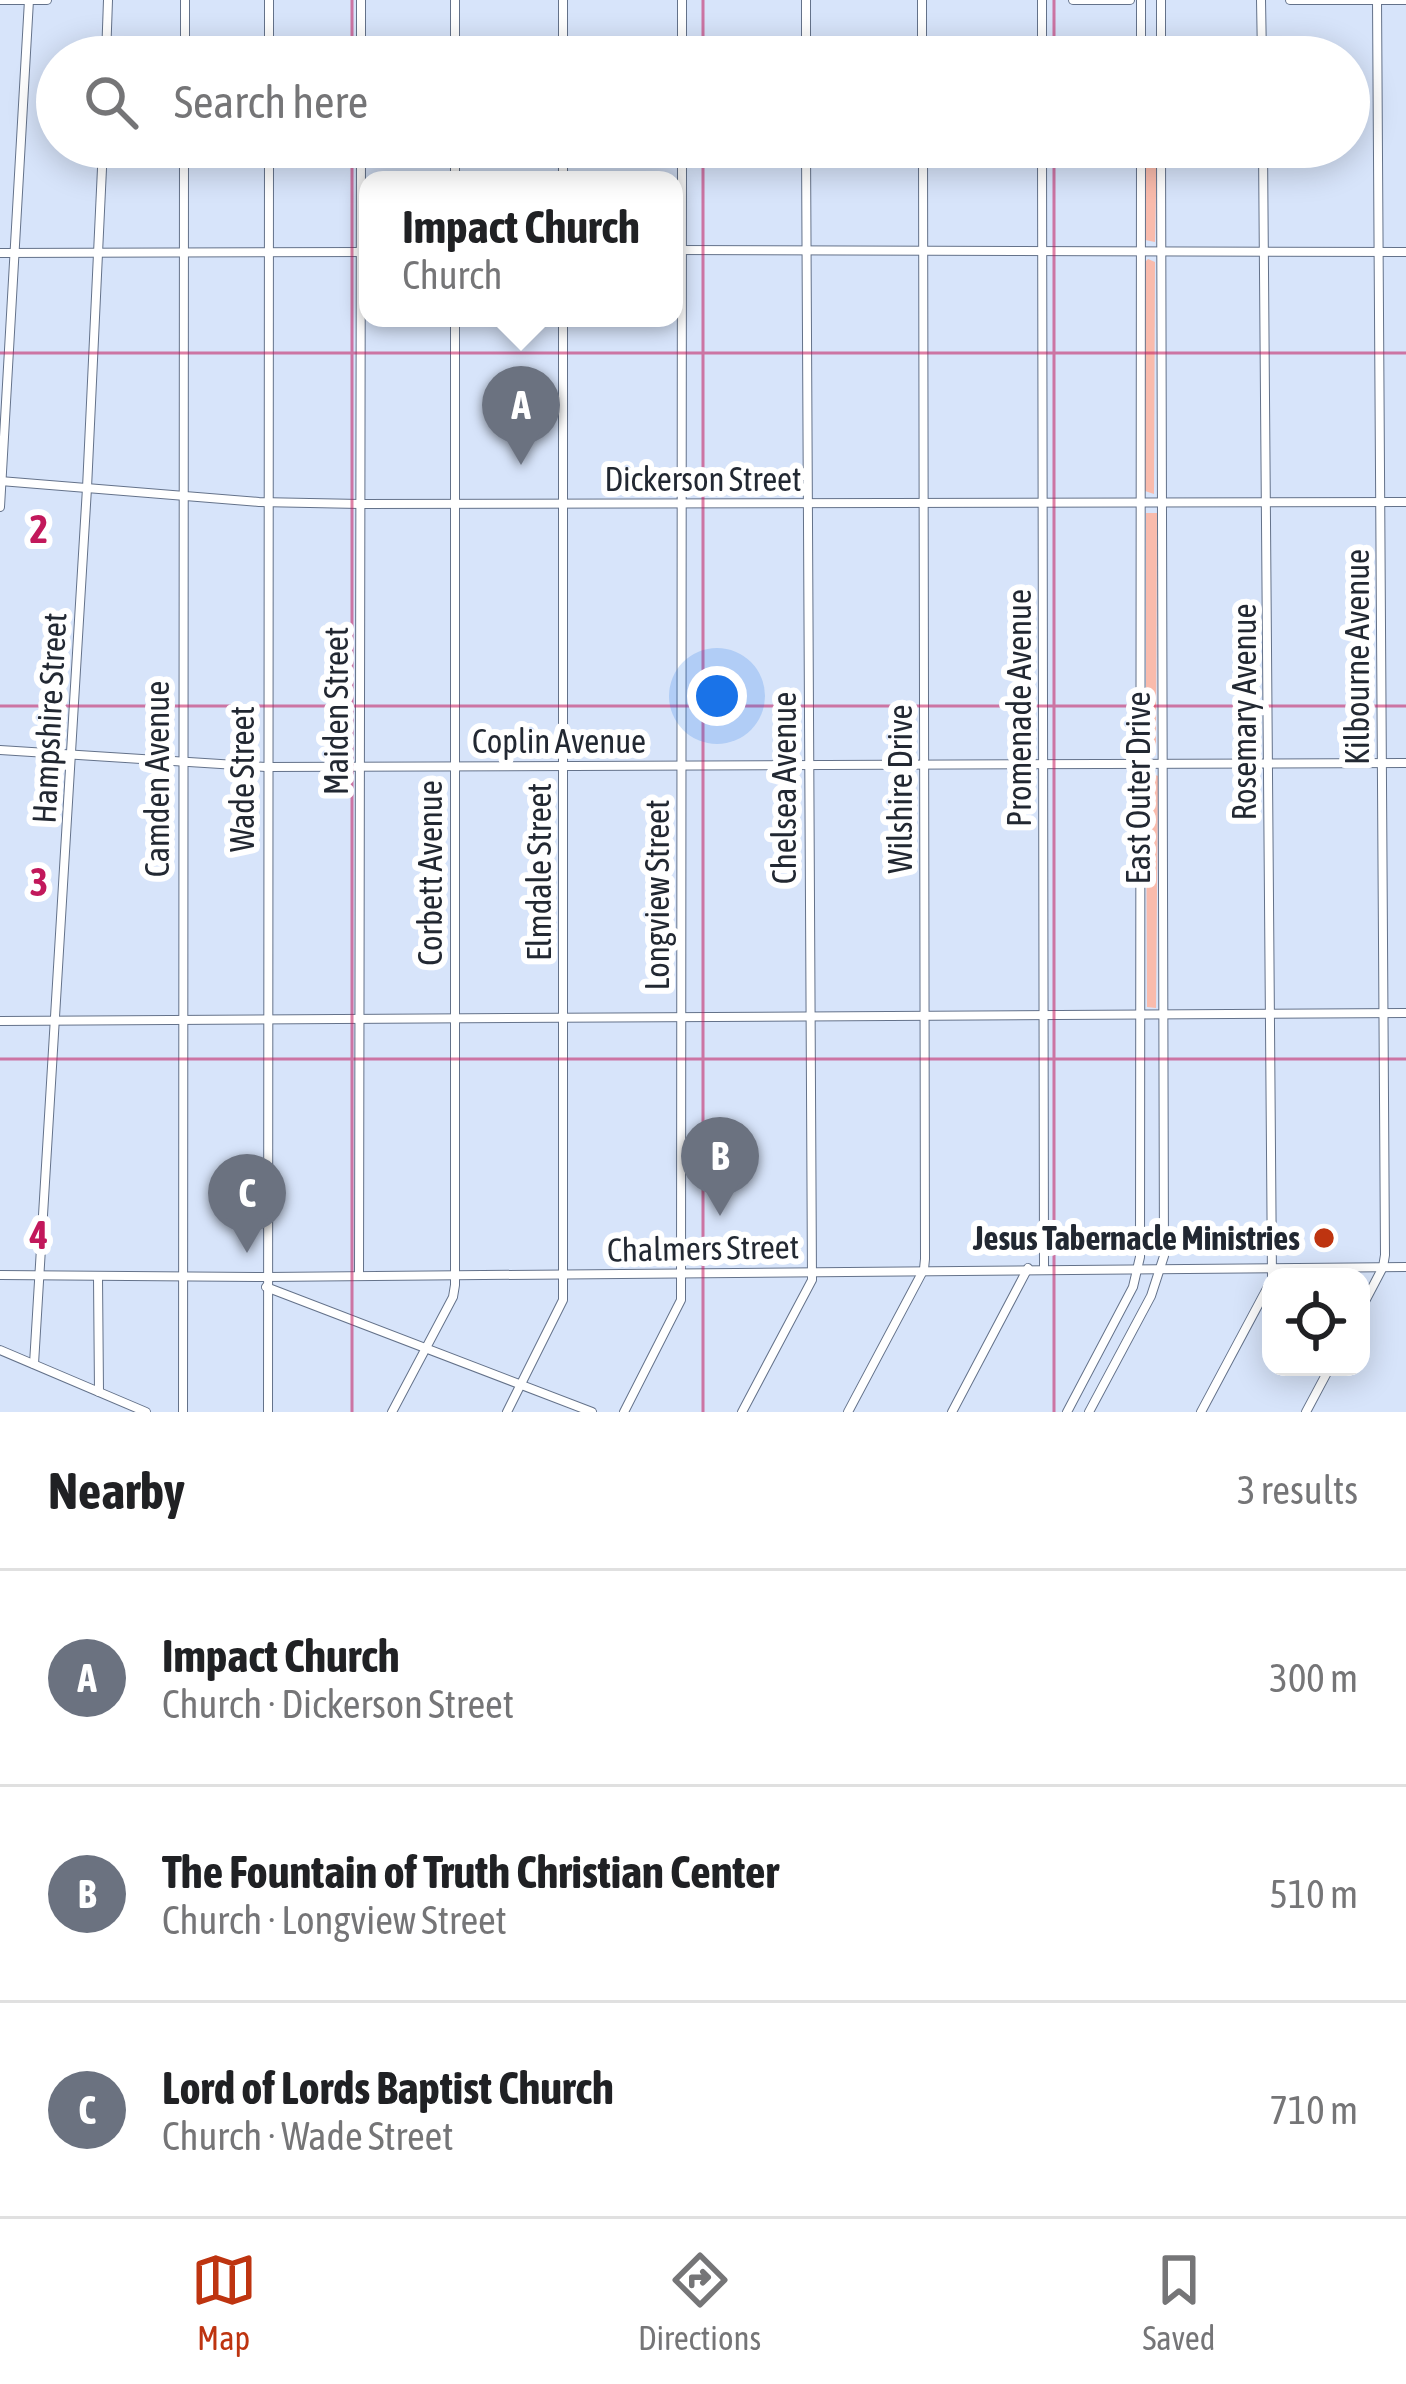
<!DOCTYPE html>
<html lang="en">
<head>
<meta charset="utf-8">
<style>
	body { margin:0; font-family:"Asap Condensed",sans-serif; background:#f2f2f2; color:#202124 }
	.controls { position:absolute; right:36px; bottom:36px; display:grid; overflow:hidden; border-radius:24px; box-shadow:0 6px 30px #0003 }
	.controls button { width:108px; height:108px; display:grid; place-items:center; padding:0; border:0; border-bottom:3px solid #e0e0e0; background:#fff; color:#202124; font:60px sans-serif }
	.you { position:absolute; left:717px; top:696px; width:42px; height:42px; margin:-30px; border:9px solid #fff; border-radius:50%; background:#1a73e8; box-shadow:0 0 0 18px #1a73e833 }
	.badge { display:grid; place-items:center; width:78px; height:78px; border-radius:50%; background:#be3410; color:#fff; font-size:39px; font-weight:700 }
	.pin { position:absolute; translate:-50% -99px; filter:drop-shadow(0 3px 6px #0008) }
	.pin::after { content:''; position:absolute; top:63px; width:42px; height:36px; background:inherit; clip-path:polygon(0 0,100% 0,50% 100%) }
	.popup { position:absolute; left:359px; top:171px; width:324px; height:156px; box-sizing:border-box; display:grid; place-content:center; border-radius:24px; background:#fff; filter:drop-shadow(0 3px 9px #0005); font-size:39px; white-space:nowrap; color:#757577 }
	.popup b { font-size:45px; color:#202124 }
	.popup::after { content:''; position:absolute; left:50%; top:100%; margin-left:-24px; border:24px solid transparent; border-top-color:#fff }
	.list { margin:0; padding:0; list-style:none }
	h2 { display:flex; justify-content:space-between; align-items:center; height:156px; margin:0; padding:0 48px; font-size:51px }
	h2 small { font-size:39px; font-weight:400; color:#757577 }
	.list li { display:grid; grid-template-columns:78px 1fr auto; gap:36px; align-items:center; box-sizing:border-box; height:216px; padding:0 48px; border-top:3px solid #e0e0e0 }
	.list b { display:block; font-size:45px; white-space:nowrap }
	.list p { margin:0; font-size:39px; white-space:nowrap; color:#757577 }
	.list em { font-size:39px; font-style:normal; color:#757577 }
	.icon { flex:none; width:66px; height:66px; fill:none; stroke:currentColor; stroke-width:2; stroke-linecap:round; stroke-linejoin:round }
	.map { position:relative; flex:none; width:1406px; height:1412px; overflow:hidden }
	.search { position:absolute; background:#fff; box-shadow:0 6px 30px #0003; left:36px; right:36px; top:36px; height:132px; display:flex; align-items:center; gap:30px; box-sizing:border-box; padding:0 42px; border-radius:66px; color:#757577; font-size:45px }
	.sheet { height:804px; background:#fff }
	nav { display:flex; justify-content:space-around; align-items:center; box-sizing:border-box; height:168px; border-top:3px solid #e0e0e0; background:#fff; font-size:33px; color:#757577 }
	nav a { display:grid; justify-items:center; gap:6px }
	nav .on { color:#be3410 }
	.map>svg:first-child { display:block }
</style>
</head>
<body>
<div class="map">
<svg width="1406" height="1412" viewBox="0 0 1406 1412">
	<rect width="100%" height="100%" fill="#d7e4fa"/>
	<g fill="#f9bbac">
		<polygon points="1145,147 1157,147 1155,242 1145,240"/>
		<polygon points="1148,259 1155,262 1154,494 1145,491 1144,263"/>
		<polygon points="1146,513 1157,513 1156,755 1146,752"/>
		<polygon points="1150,773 1158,776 1156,1008 1147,1007 1147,1003 1146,777"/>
	</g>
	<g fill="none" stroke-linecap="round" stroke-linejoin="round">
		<g stroke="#64728a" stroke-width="10">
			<g id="minor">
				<polyline points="0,0 47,0"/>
				<polyline points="563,0 563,57"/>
				<polyline points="806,0 806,57"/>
				<polyline points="1042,0 1042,57"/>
				<polyline points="1073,0 1130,0"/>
				<polyline points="1141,0 1141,57"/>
				<polyline points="1161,0 1161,57"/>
				<polyline points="1261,0 1262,57"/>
				<polyline points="1290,0 1406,0"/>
				<polyline points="106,57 108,0"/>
				<polyline points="185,57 185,0"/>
				<polyline points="269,57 269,0"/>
				<polyline points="361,57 361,0"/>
				<polyline points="455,57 455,0"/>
				<polyline points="682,57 682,0"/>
				<polyline points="922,57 922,0"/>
				<polyline points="563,147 563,180"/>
				<polyline points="1042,147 1044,1268"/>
				<polyline points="1263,147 1272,1277"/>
				<polyline points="455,180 455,147"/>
				<polyline points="674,250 1406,252"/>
				<polyline points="0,253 368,252"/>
				<polyline points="0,481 259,502 360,504 1406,502"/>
				<polyline points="0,507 29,0"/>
				<polyline points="0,750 266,767 1406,763"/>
				<polyline points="0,1021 1406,1013"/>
				<polyline points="1140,1241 1164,1243"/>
				<polyline points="0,1275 266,1277 1406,1267"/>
				<polyline points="359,1275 361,147"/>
				<polyline points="98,1277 99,1392"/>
				<polyline points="266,1287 592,1412"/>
				<polyline points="1361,1309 1383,1267 1385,1255 1377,0"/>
				<polyline points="0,1350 146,1412"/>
				<polyline points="34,1364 87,488 103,147"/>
				<polyline points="183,1412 184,147"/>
				<polyline points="268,1412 269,147"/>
				<polyline points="392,1412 453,1297 455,1285 455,318"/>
				<polyline points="507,1412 563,1300 563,318"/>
				<polyline points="624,1412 681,1300 682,147"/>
				<polyline points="742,1412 812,1280 806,147"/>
				<polyline points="848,1412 924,1269 925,1259 923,147"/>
				<polyline points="952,1412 1028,1268"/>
				<polyline points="1067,1412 1133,1287 1140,1257 1141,147"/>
				<polyline points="1089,1412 1151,1296 1164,1256 1161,147"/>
				<polyline points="1201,1412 1271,1281"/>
				<polyline points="1306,1412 1330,1367"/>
			</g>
		</g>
		<use href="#minor" stroke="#fff" stroke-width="8"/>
	</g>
	<path fill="none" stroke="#c2185b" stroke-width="3" stroke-opacity="0.55" d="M352 0V57M703 0V57M1054 0V57M352 147V1412M703 147V1412M1054 147V1412M0 353H1406M0 706H1406M0 1059H1406"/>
	<circle fill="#be3410" stroke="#fff" stroke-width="4.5" cx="1324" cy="1238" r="12"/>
	<g text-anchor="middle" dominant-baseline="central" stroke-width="12" stroke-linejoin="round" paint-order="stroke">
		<g font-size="33" fill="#222832" stroke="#fff">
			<text x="703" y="479">Dickerson Street</text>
			<text transform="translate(1357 657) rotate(-90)">Kilbourne Avenue</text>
			<text transform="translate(1019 708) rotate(-90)">Promenade Avenue</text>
			<text transform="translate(336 711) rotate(-90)">Maiden Street</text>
			<text transform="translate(1244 712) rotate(-90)">Rosemary Avenue</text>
			<text transform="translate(49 718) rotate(-87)">Hampshire Street</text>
			<text x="559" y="741">Coplin Avenue</text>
			<text transform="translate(157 779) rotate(-90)">Camden Avenue</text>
			<text transform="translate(242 779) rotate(-90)">Wade Street</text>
			<text transform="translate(784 788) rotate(-90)">Chelsea Avenue</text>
			<text transform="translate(1138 788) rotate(-90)">East Outer Drive</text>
			<text transform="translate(900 789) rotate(-90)">Wilshire Drive</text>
			<text transform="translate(539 872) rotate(-90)">Elmdale Street</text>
			<text transform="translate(430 873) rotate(-90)">Corbett Avenue</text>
			<text transform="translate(657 895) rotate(-90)">Longview Street</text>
			<text transform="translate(703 1248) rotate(-1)">Chalmers Street</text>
		</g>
		<g font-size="33" font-weight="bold" fill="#222832" stroke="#fff" text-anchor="end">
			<text x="1300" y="1238">Jesus Tabernacle Ministries</text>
		</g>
	</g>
	<g font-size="39" text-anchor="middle" font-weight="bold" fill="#c2185b" stroke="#fff" stroke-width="12" stroke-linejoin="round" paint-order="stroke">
		<text x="39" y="543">2</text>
		<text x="39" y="896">3</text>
		<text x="39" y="1249">4</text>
	</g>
</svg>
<div class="controls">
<button><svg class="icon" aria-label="locate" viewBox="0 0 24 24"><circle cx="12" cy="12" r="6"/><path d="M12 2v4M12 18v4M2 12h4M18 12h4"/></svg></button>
</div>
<div class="you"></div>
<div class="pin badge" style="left:521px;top:465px;background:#6b7280">A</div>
<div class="popup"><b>Impact Church</b>Church</div>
<div class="pin badge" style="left:720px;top:1216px;background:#6b7280">B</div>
<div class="pin badge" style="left:247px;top:1253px;background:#6b7280">C</div>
<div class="search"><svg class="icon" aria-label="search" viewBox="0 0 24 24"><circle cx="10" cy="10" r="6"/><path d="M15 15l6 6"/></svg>Search here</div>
</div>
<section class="sheet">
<h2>Nearby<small>3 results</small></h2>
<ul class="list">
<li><span class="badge" style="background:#6b7280">A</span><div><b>Impact Church</b><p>Church · Dickerson Street</p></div><em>300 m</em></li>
<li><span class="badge" style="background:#6b7280">B</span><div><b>The Fountain of Truth Christian Center</b><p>Church · Longview Street</p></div><em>510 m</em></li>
<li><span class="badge" style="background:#6b7280">C</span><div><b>Lord of Lords Baptist Church</b><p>Church · Wade Street</p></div><em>710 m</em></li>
</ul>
</section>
<nav>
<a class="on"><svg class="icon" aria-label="map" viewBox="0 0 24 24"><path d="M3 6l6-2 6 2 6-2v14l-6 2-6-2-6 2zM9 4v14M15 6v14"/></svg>Map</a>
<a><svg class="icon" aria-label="directions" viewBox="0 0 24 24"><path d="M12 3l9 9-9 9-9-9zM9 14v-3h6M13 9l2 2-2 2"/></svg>Directions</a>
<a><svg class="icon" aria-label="saved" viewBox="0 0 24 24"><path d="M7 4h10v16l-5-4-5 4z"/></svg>Saved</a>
</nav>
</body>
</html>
